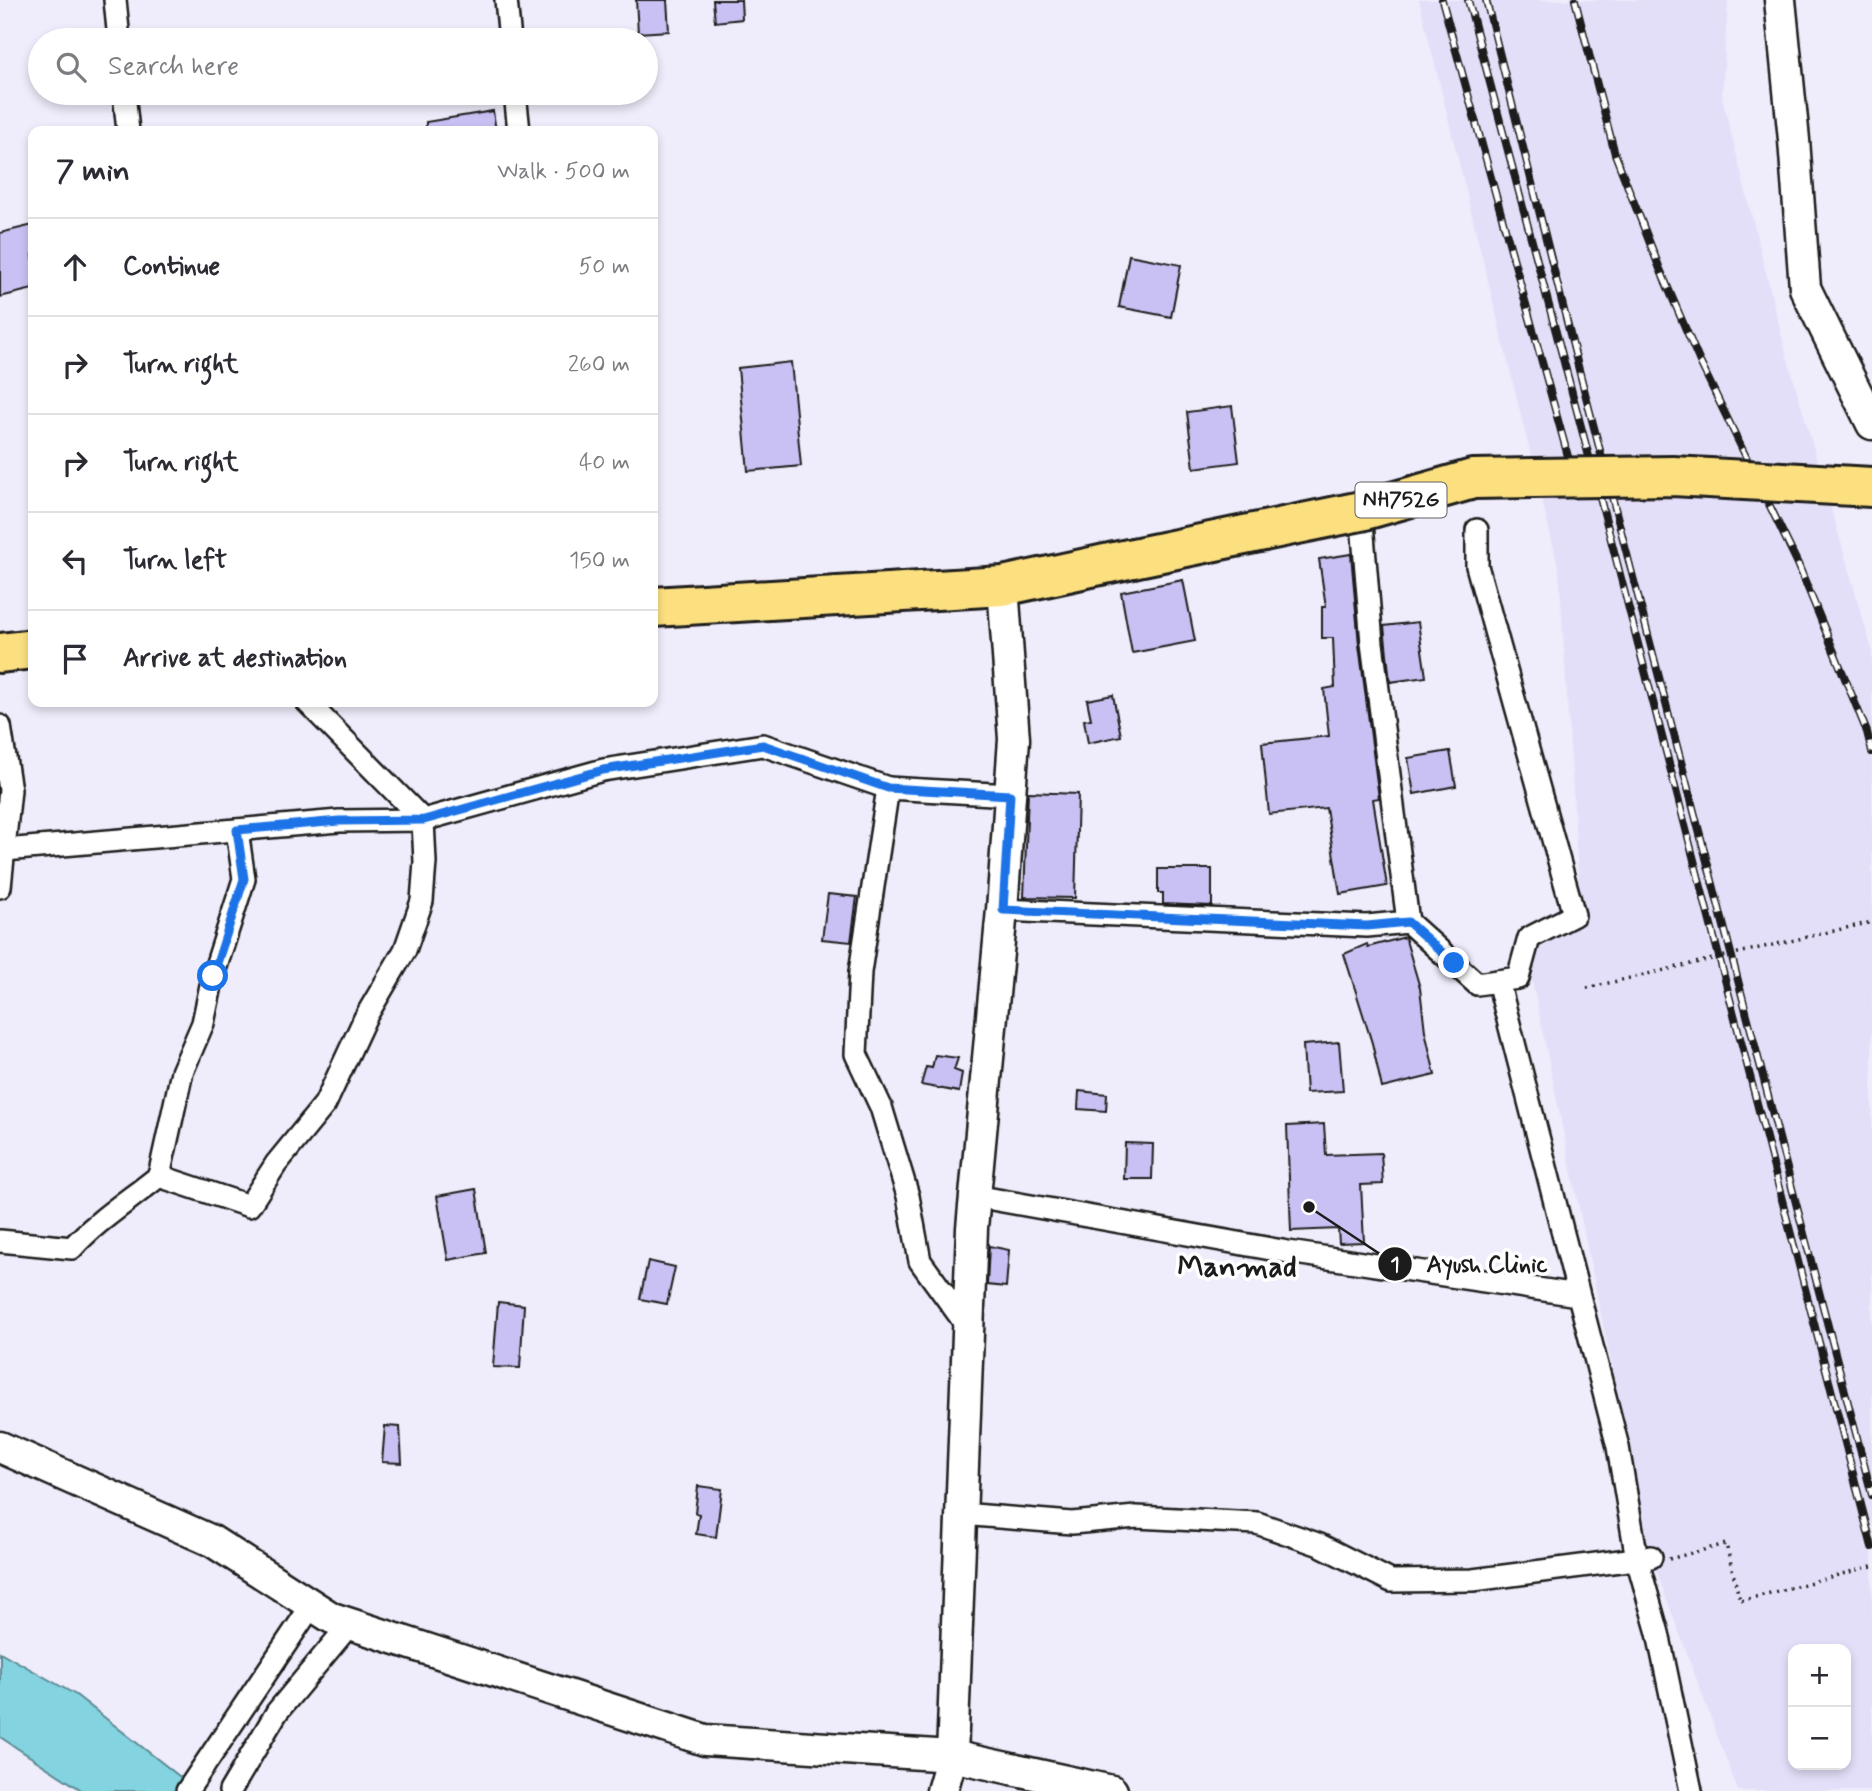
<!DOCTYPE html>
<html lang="en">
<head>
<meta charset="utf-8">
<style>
	body { margin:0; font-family:Mynerve,sans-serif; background:#f7f7f7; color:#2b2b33 }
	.controls { position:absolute; right:21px; bottom:21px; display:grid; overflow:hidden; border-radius:14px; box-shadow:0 4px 10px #0003 }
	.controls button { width:63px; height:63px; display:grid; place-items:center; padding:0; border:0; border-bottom:2px solid #e1e1e2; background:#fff; color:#2b2b33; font:35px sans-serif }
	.stop { position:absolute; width:21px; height:21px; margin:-16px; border:5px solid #1a73e8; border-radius:50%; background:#fff }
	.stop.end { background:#1a73e8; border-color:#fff; box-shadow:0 2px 7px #0008 }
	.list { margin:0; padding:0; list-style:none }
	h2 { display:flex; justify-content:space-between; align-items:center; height:91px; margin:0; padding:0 28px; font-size:30px }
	h2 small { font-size:23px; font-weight:400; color:#7c7c81 }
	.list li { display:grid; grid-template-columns:46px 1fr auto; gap:21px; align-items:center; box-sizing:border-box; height:98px; padding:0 28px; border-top:2px solid #e1e1e2 }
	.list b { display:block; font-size:26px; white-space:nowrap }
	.list em { font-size:23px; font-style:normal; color:#7c7c81 }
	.icon { flex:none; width:38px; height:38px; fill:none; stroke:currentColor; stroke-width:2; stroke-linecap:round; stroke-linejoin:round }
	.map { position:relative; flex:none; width:1872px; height:1791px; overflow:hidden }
	.search { position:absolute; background:#fff; box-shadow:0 4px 10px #0003; left:28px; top:28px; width:630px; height:77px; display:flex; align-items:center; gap:18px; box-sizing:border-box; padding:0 24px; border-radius:38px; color:#7c7c81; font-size:26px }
	.panel { position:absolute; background:#fff; box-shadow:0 4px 10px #0003; left:28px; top:126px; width:630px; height:581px; border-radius:14px }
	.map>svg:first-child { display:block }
</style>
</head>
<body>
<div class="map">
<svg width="1872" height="1791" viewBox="0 0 1872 1791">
	<rect width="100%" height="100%" fill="#efecfb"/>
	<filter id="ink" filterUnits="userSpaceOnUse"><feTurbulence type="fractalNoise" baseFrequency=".0143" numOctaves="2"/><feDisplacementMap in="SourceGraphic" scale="14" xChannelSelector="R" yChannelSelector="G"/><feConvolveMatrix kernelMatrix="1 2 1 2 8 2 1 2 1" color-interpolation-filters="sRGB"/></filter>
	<g filter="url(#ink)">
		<path fill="#e4dff9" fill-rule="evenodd" d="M1419 0H1728L1722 97 1786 353 1872 650V1791H1738L1651 1557 1526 951 1581 922 1559 570ZM1793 1649H1846V1765H1793Z"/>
		<polygon fill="#84d3e1" stroke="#5a8a92" stroke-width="2" points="0,1652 76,1695 198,1791 83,1791 0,1737"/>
		<g fill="#c9c1f3" stroke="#1c1c1c" stroke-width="2">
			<polygon points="636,0 667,0 669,31 638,33"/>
			<polygon points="713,0 741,0 742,19 715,22"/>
			<polygon points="493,111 496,131 426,131 426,122"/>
			<polygon points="33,225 33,289 0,297 0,233"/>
			<polygon points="1129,255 1181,265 1171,317 1119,307"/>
			<polygon points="791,362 801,466 748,471 738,368"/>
			<polygon points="1232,406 1239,462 1194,468 1187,412"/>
			<polygon points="1351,554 1359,645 1379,798 1373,799 1387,886 1340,894 1326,808 1269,814 1262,743 1329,736 1324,689 1335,687 1333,638 1322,638 1322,607 1326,607 1319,559"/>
			<polygon points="1183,580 1195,641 1132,653 1121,592"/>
			<polygon points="1418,622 1426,677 1390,682 1384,626"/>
			<polygon points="1113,695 1121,736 1088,743 1084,720 1091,719 1087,700"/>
			<polygon points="1450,751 1456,786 1414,794 1408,758"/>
			<polygon points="1028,792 1078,794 1075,898 1024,897"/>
			<polygon points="1158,869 1212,869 1212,906 1163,904 1163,893 1158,893"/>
			<polygon points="828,894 857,897 851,942 822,939"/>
			<polygon points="1405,937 1420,988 1425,1031 1435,1075 1382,1088 1372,1043 1344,954 1367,944 1368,947"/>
			<polygon points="1339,1042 1343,1091 1306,1093 1303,1045"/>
			<polygon points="935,1055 958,1058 954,1070 962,1073 959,1092 921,1085 926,1067 932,1068"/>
			<polygon points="1079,1091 1107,1094 1106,1111 1078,1109"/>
			<polygon points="1324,1124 1326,1155 1381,1153 1383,1184 1361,1185 1364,1242 1339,1243 1338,1229 1291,1231 1287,1126"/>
			<polygon points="1125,1143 1153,1144 1152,1179 1124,1179"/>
			<polygon points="476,1189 486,1253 448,1260 437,1196"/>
			<polygon points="989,1246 1009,1250 1006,1287 987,1285"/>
			<polygon points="648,1261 675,1267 667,1304 640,1299"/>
			<polygon points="498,1302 524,1305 520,1368 493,1367"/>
			<polygon points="385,1426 400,1427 402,1463 382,1462"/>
			<polygon points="698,1486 722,1489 716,1537 696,1534 699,1514 695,1513"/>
		</g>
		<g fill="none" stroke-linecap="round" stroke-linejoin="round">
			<g stroke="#1c1c1c" stroke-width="26">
				<g id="street">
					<polyline points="115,0 119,40"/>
					<polyline points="506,0 510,40"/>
					<polyline points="124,93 128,131"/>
					<polyline points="515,93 519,131"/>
					<polyline points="307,702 423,820 603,770 763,745 888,788"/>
					<polyline points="0,726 10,790 0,887"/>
					<polyline points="1002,910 1367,926 1408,922 1372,643 1361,511"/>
					<polyline points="1408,922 1477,984 1518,978 1529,938 1574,915 1477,566 1477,530"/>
					<polyline points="1498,981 1618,1447 1637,1559 1658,1633 1691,1791"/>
					<polyline points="159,1176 182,1072 203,1023 213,976 244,879 237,830"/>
					<polyline points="975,1196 1288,1252 1578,1295"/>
					<path d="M0 1241 72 1248C96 1221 131 1199 159 1176L249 1206 276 1164 325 1104 365 1018 405 950 422 901 425 862 423 820 339 821 5 850"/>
					<polyline points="968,1327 920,1261 908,1196 881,1107 856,1054 860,972 888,788 1010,795"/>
					<polyline points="961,1514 1072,1523 1136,1517 1257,1523 1320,1545 1391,1581 1473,1580 1651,1557"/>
					<polyline points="187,1791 312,1605"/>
					<polyline points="230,1791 277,1712 350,1624"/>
				</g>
			</g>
			<g stroke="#1c1c1c" stroke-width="35">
				<g id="secondary">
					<polyline points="1780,0 1794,140 1805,288 1872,424"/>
					<polyline points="0,1447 212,1541 332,1618 705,1740 952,1756 1112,1791"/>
					<polyline points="942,1791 952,1756 972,1228 1002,910 1014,739 1003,586"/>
				</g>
			</g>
			<g stroke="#1c1c1c" stroke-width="44">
				<g id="highway">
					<polyline points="653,607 1003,586 1133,558"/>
					<polyline points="0,653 33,649"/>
				</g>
			</g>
			<polyline stroke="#1c1c1c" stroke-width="3.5" stroke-dasharray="2 5" stroke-linecap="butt" points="1669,1559 1726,1544 1740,1601 1872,1566"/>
			<use href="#street" stroke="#fff" stroke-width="21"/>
			<use href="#secondary" stroke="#fff" stroke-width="30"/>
			<use href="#highway" stroke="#fce080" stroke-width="38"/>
			<g stroke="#1c1c1c" stroke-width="8">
				<g id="rail">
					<polyline points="1442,0 1569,460"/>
					<polyline points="1468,0 1609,532 1872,1547"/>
					<polyline points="1486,0 1578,366 1872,1495"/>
					<polyline points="1575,0 1615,154 1660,269 1699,360 1798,564 1867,732 1872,752"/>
				</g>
			</g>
			<use href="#rail" stroke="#fff" stroke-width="5" stroke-dasharray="16" stroke-linecap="butt"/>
			<g stroke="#1c1c1c" stroke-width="44" stroke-linecap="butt">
				<polyline id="highway-bridge" points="1133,558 1361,511 1473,479 1673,476 1872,487"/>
			</g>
			<polyline stroke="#1c1c1c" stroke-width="3.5" stroke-dasharray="2 5" stroke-linecap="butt" points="1587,988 1872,922"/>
			<use href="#highway-bridge" stroke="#fce080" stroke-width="38"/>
		</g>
	</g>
	<g fill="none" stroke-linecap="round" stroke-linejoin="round" filter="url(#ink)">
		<polyline stroke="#1a73e8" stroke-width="9" points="213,976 244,879 237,830 339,821 424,820 603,770 763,745 888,788 1010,795 1003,910 1367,926 1408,922 1454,963"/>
	</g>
	<g text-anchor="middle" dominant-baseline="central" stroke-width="7" stroke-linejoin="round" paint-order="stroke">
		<rect fill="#fff" stroke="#606060" stroke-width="2" x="1355.5" y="482.5" width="91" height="35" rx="5"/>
		<g font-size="21" font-weight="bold" fill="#1c1c1c">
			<text x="1401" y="500">NH752G</text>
		</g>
		<g font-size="30" font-weight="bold" fill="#1c1c1c" stroke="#fff">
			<text x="1237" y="1267">Manmad</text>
		</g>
	</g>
	<path fill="none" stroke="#1c1c1c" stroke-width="2.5" d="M1309 1207L1395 1264"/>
	<g fill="#1c1c1c" stroke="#fff" stroke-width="2.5">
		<circle cx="1309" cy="1207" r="7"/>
		<circle cx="1395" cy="1264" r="18"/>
	</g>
	<g font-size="21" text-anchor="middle" font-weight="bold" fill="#fff">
		<text x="1395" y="1271">1</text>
	</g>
	<g font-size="24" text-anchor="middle" font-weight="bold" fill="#1c1c1c" stroke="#fff" stroke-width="7" stroke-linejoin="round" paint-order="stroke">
		<text x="1487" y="1272">Ayush Clinic</text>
	</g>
</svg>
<div class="controls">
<button>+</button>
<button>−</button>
</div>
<div class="stop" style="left:213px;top:976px"></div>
<div class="stop end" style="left:1454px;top:963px"></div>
<div class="search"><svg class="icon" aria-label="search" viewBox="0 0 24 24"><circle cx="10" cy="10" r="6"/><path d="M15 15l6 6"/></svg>Search here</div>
<section class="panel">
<h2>7 min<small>Walk · 500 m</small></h2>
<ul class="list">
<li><svg class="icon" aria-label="ahead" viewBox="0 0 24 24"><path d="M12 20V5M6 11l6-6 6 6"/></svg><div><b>Continue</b></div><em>50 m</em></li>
<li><svg class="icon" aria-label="right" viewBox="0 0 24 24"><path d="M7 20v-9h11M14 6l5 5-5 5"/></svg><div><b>Turn right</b></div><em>260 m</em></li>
<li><svg class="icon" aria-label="right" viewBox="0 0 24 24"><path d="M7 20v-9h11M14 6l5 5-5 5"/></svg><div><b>Turn right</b></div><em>40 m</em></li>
<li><svg class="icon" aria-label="left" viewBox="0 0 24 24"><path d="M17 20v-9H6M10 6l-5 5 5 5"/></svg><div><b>Turn left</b></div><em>150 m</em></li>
<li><svg class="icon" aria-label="arrive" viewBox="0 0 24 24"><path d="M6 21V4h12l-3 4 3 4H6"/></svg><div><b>Arrive at destination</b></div></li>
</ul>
</section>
</div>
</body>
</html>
